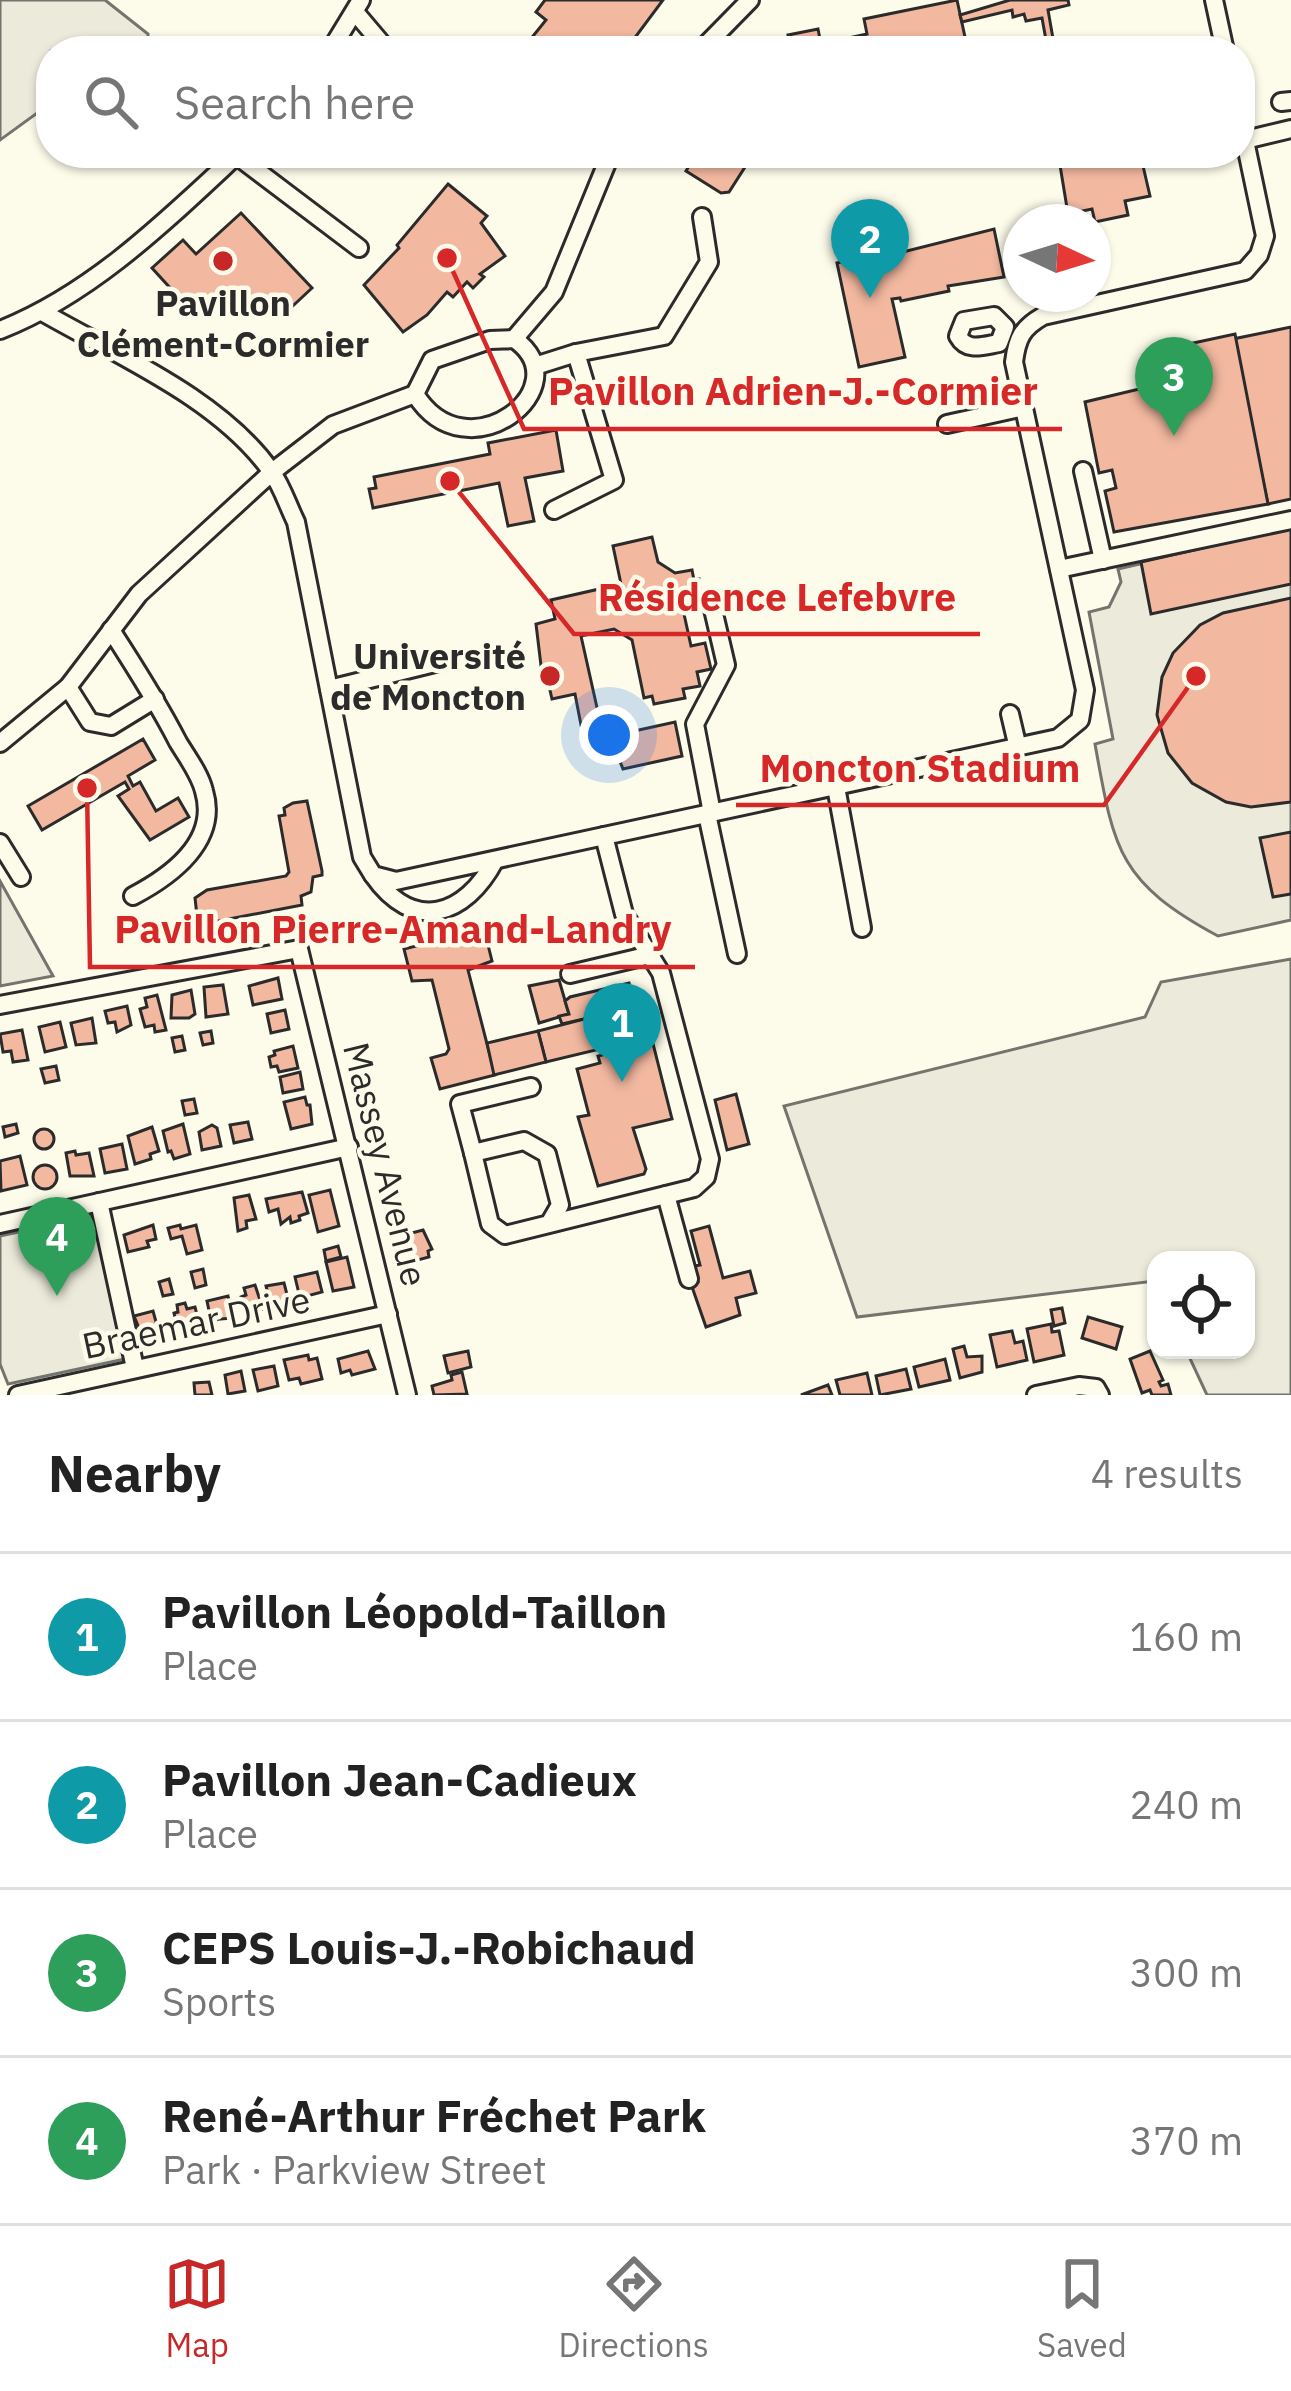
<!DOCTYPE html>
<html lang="en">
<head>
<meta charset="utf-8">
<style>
	body { margin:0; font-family:"IBM Plex Sans",sans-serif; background:#f6f6f6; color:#222 }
	.controls { position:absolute; right:36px; bottom:36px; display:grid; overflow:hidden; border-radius:24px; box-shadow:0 3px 9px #0004 }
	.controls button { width:108px; height:108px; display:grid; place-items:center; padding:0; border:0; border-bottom:3px solid #e0e0e0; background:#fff; color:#222; font:60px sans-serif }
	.compass { position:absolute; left:1003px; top:204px; width:108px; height:108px; border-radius:50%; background:#fff; box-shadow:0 3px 9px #0004; rotate:94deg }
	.you { position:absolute; left:609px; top:735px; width:42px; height:42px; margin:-30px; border:9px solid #fff; border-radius:50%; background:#1a73e8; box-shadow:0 0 0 18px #1a73e833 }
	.badge { display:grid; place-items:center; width:78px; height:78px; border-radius:50%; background:#c62828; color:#fff; font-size:39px; font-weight:700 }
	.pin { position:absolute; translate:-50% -99px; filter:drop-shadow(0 3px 6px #0008) }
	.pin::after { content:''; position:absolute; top:63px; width:42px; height:36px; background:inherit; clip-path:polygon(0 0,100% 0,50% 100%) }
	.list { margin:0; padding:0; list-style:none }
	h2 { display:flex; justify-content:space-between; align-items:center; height:156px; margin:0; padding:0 48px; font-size:51px }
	h2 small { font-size:39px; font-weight:400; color:#767676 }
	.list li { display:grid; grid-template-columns:78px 1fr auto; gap:36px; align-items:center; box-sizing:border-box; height:168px; padding:0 48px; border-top:3px solid #e0e0e0 }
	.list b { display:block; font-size:45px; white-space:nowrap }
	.list p { margin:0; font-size:39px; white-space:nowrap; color:#767676 }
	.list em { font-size:39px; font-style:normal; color:#767676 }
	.icon { flex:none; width:66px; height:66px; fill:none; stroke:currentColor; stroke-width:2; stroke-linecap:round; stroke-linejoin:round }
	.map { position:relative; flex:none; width:1291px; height:1395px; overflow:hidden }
	.search { position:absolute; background:#fff; box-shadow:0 3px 9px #0004; left:36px; right:36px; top:36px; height:132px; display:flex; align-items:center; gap:30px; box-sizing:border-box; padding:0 42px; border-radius:48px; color:#767676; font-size:45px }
	.sheet { height:828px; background:#fff }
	nav { display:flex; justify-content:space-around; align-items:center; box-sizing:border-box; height:168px; border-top:3px solid #e0e0e0; background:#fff; font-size:33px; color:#767676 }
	nav a { display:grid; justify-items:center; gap:6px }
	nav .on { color:#c62828 }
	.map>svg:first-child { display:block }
</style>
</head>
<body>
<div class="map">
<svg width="1291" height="1395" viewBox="0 0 1291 1395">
	<rect width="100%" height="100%" fill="#fdfbea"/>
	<g fill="#ecebdb" stroke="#74746e" stroke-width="3">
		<polygon points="0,0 105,0 148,34 148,51 51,51 51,103 0,140"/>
		<path d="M1291 529V920L1218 936C1118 882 1114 850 1095 744L1113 739 1089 612 1109 607 1121 582 1118 569Z"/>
		<polygon points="0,881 53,976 0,986"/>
		<polygon points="1291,959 1291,1395 1207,1395 1186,1350 1246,1350 1246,1260 1156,1260 1156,1284 1154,1281 857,1317 784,1106 1145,1017 1161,982"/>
		<polygon points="93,1216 127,1355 125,1359 8,1384 0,1364 0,1236"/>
	</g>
	<g fill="#f2b8a0" stroke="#2b2b2b" stroke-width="3">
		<polygon points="545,0 663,0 625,51 521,51 546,20 536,12"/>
		<polygon points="957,0 968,51 847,51 846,45 822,51 791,51 788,35 818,29 821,44 867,34 864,19"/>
		<polygon points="1010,0 1068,0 1069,5 1048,10 1055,50 1048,51 1042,18 1026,21 1024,14 1013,17 1012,10 962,22 960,15"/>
		<polygon points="1112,38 1115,51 1049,51 1084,39 1085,44"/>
		<polygon points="670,153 754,153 729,192 721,193 686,171 689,166"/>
		<polygon points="1058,153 1140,153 1150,196 1125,201 1128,215 1095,222 1092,209 1068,214"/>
		<polygon points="448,184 487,216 481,223 505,256 480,274 484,277 473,288 467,282 453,297 447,292 427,315 403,332 364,285 399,248 397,245"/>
		<polygon points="241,213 312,288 281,317 267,302 252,316 238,301 223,315 209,300 194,314 152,268 183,240 196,254"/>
		<polygon points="994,229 1004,277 948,286 949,291 901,301 900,298 892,299 905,357 859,367 837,263 882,253 883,257"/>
		<polygon points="1291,327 1291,499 1268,504 1233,339"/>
		<polygon points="1235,334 1268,504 1114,532 1105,491 1116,488 1112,470 1099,473 1085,402 1169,382 1161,350"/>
		<polygon points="556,430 563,471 525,478 534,521 508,526 499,483 373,508 369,489 376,488 374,477 490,454 488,443"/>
		<polygon points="1291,528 1291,584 1151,614 1141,562"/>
		<polygon points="652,537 658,562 675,573 692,570 694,580 699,579 702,610 684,614 691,646 705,643 711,669 697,672 700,686 683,689 685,698 654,704 652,696 644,698 632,640 614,629 581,636 600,721 581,725 575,694 552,699 546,673 542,674 536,624 555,619 551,600 621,584 613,546"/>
		<polygon points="1291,598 1291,802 1251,807 1226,802 1192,783 1168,753 1157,715 1162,677 1173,653 1200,625 1223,613"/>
		<polygon points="675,722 682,756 623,769 619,759 611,761 608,748 616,746 616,735"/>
		<polygon points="143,739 155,760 128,776 133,786 140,782 156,811 178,798 189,817 150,840 118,796 129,789 125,782 42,830 28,806"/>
		<polygon points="307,801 322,871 322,875 313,877 311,892 301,896 302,905 198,925 195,898 207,890 286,876 289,872 279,816 285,815 284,808 293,803"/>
		<polygon points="1291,832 1291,894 1273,897 1260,838"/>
		<polygon points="484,929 492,961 468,970 495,1075 440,1089 431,1058 446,1054 449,1049 432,980 412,981 404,949"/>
		<polygon points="278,978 282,999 253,1005 249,986"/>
		<polygon points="559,980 569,1014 539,1023 529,986"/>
		<polygon points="629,983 635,1006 643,1004 672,1119 633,1128 646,1169 644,1174 598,1186 578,1117 589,1115 577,1069 600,1063 598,1056 606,1054 601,1034 592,1036 588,1018 562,1024 559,1016 569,1014 565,1001 570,997"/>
		<polygon points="223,985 228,1014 206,1017 204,987"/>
		<polygon points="191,990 195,1014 189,1018 171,1018 172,995"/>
		<polygon points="157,995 166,1030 155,1032 154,1025 145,1027 140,1009 147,1007 145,998"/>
		<polygon points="127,1006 131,1025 117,1032 115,1022 108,1023 105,1011"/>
		<polygon points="285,1010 289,1029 271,1033 267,1014"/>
		<polygon points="92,1018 96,1043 76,1045 71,1023"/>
		<polygon points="588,1018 596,1050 546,1062 538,1031"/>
		<polygon points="60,1022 66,1047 45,1052 39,1027"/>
		<polygon points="22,1030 28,1060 13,1062 11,1051 3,1052 0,1034"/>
		<polygon points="211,1031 213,1043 203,1045 200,1033"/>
		<polygon points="538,1031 546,1062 494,1075 487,1043"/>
		<polygon points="182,1036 185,1050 175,1052 172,1038"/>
		<polygon points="293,1046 298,1068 279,1072 277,1066 271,1067 269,1057 275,1055 274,1051"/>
		<polygon points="56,1066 59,1080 45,1083 41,1069"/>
		<polygon points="300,1072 303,1089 283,1093 280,1077"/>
		<polygon points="736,1094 749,1144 727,1150 715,1100"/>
		<polygon points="305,1097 307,1105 310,1105 312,1124 291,1129 284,1102"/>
		<polygon points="194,1099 197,1113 185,1115 182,1101"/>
		<polygon points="248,1122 252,1139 234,1143 230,1125"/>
		<polygon points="16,1124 18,1133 5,1137 3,1127"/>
		<polygon points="183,1124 190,1154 174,1159 171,1151 168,1152 163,1131"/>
		<polygon points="212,1125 217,1128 221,1146 202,1150 199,1132"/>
		<polygon points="152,1127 159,1151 150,1154 151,1159 135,1164 128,1136"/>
		<circle cx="44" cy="1139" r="10"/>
		<polygon points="122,1144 127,1169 105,1173 100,1149"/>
		<polygon points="75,1151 76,1155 89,1153 94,1176 70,1176 66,1153"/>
		<polygon points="20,1156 27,1185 1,1191 0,1161"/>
		<circle cx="45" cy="1177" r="12"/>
		<polygon points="330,1190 339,1226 318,1232 309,1195"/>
		<polygon points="302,1192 308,1213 299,1216 300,1220 291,1223 290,1217 281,1224 278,1209 269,1212 266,1199"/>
		<polygon points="249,1195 256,1219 246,1221 247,1228 238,1231 234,1198"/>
		<polygon points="153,1225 156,1239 147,1241 149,1247 128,1252 124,1235"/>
		<polygon points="180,1225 181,1229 196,1225 202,1250 187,1254 182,1236 171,1239 168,1228"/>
		<polygon points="709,1226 723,1278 750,1271 756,1293 736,1298 740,1315 706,1327 691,1284 698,1282 694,1266 700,1265 691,1231"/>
		<polygon points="423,1230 432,1249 428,1251 429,1257 407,1263 400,1236"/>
		<polygon points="51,1240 64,1250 58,1258 45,1247"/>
		<polygon points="338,1246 341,1257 326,1261 324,1250"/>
		<polygon points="347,1257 354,1287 333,1291 326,1262"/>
		<polygon points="203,1269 206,1285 195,1288 191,1272"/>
		<polygon points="317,1272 322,1292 300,1298 295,1277"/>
		<polygon points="169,1279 173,1294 163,1296 159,1282"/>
		<polygon points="284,1283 290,1306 273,1313 266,1286"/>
		<polygon points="255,1285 263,1309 245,1314 241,1297 246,1295 244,1288"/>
		<polygon points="228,1296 233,1318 211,1320 207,1301"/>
		<polygon points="185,1303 187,1309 195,1307 200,1326 178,1331 174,1313 178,1312 177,1305"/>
		<polygon points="1062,1308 1065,1323 1054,1326 1051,1310"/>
		<polygon points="153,1311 158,1329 141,1333 134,1316"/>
		<polygon points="1088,1317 1122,1327 1116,1349 1082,1338"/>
		<polygon points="1051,1324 1052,1332 1059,1331 1064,1355 1034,1362 1027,1329"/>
		<polygon points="1012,1331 1015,1343 1023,1341 1027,1360 997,1367 990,1335"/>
		<polygon points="964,1346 967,1357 982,1356 982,1372 960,1378 953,1349"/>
		<polygon points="368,1351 375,1369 352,1375 350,1370 341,1373 338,1359"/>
		<polygon points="468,1351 471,1367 448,1373 444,1356"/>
		<polygon points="1150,1351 1163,1380 1159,1382 1161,1386 1168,1384 1171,1395 1152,1395 1150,1390 1142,1393 1130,1359"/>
		<polygon points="308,1355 309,1360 317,1358 322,1379 301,1384 299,1378 289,1380 284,1360"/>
		<polygon points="945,1359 950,1380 919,1387 914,1367"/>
		<polygon points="274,1366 278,1386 258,1391 253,1370"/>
		<polygon points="906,1369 911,1389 880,1395 876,1376"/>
		<polygon points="241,1371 245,1391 228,1394 225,1375"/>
		<polygon points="462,1372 467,1394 434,1395 432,1386 452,1380 451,1375"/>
		<polygon points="867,1373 872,1395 840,1395 836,1380"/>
		<polygon points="209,1382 212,1395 195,1395 194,1383"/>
		<polygon points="828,1385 832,1395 801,1395"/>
	</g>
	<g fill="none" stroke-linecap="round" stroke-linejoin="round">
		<g stroke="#2b2b2b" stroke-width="22">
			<g id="minor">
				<polyline points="1214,0 1225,51"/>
				<polyline points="355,12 388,51"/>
				<polyline points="330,51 361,0"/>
				<polyline points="700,51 750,0"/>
				<polyline points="1281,102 1291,101"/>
				<polyline points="1245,140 1291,129"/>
				<polyline points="236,155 359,248"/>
				<path d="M44 313C119 356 220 399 271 471 282 486 288 506 296 522L362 857 373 875 396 881 1058 738 1080 720 1085 690 1014 362C1017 338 1022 328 1043 316L1245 271 1259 255 1265 236 1240 117"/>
				<path d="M994 316 1005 327 999 343C982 346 967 352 958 336L964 321Z"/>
				<path d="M0 330C92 294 167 220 239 153"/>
				<path d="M514 339C583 386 467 478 415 394L432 360 490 340Z"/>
				<polyline points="514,339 554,292 611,153"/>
				<polyline points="576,353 664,336 709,262 702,217"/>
				<polyline points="535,366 576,353 614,480 554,510"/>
				<polyline points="947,424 1024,407"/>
				<polyline points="1083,471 1103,560"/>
				<polyline points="1059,569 1291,520"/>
				<polyline points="712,605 726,665 695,724 712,813"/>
				<path d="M111 630C135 667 158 703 178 742 187 757 200 774 204 791 219 841 171 876 133 896"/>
				<polyline points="68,687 90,722 111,726 155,699"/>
				<polyline points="329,689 443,661"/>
				<polyline points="1010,714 1018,748"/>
				<polyline points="0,743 68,687 139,594 272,472 333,425 415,394"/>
				<polyline points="836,787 862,928"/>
				<polyline points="707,814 737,954"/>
				<polyline points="0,843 21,877"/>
				<path d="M373 875C413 933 465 917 495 860"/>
				<polyline points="570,974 650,955"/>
				<polyline points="0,1005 299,949 407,1395"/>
				<polyline points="473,1153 460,1104 531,1087"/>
				<polyline points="666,1195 689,1279"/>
				<polyline points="99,1202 135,1368"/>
				<polyline points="0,1224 349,1147"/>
				<polyline points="549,1224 560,1205 547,1154 524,1141 473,1153 490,1224 505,1235 694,1188 706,1177 710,1159 661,973 624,914 604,836"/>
				<polyline points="18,1395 388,1314"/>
				<polyline points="1036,1395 1079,1386 1096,1388 1100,1395"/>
			</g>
		</g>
		<use href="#minor" stroke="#fdfbea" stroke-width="16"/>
	</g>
	<g fill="#c62828" stroke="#fdfbea" stroke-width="4.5">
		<circle cx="223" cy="261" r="12"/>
		<circle cx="550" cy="676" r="12"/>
	</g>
	<g text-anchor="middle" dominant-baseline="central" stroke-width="9" stroke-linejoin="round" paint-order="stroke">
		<g font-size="36" font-weight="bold" fill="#2b2b2b" stroke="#fdfbea">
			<text x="223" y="302">Pavillon<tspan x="223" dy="41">Clément-Cormier</tspan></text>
			<text x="526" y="655" text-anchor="end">Université<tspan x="526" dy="41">de Moncton</tspan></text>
		</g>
		<g font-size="36" fill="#2b2b2b" stroke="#fdfbea">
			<text transform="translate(386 1164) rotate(76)">Massey Avenue</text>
			<text transform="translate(196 1322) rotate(-12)">Braemar Drive</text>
		</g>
	</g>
	<path fill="none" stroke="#d62828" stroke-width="4.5" d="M447 258L524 429H1062M450 481L574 634H980M1196 676L1104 805H736M87 788L90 967H695"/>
	<g fill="#d62828" stroke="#fdfbea" stroke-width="4.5">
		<circle cx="447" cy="258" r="12"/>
		<circle cx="450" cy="481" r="12"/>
		<circle cx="1196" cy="676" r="12"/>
		<circle cx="87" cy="788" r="12"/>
	</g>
	<g font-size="39" text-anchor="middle" font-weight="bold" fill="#d62828" stroke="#fdfbea" stroke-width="9" stroke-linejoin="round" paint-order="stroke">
		<text x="793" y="405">Pavillon Adrien-J.-Cormier</text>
		<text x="777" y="611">Résidence Lefebvre</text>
		<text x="920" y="782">Moncton Stadium</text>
		<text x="393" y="943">Pavillon Pierre-Amand-Landry</text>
	</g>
</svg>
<div class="controls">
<button><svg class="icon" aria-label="locate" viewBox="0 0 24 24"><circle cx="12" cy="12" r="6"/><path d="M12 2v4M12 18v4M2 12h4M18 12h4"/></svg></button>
</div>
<svg class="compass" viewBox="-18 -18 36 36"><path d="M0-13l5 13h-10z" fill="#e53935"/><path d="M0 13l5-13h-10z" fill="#767676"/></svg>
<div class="you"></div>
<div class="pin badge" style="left:622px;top:1082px;background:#0f9aa8">1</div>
<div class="pin badge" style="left:870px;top:298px;background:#0f9aa8">2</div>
<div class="pin badge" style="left:1174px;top:436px;background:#2e9e5b">3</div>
<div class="pin badge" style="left:57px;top:1296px;background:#2e9e5b">4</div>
<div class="search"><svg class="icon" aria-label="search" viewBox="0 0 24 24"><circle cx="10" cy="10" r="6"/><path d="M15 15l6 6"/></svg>Search here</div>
</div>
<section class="sheet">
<h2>Nearby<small>4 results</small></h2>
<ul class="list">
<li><span class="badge" style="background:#0f9aa8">1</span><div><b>Pavillon Léopold-Taillon</b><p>Place</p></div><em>160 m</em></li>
<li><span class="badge" style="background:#0f9aa8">2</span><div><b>Pavillon Jean-Cadieux</b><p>Place</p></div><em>240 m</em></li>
<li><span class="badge" style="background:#2e9e5b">3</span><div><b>CEPS Louis-J.-Robichaud</b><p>Sports</p></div><em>300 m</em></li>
<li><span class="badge" style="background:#2e9e5b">4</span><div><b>René-Arthur Fréchet Park</b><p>Park · Parkview Street</p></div><em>370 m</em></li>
</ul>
</section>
<nav>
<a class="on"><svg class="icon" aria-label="map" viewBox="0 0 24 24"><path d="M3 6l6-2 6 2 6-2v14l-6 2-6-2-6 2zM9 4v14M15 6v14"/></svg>Map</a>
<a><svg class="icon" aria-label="directions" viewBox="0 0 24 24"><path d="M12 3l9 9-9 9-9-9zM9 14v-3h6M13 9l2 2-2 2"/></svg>Directions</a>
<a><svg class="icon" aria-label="saved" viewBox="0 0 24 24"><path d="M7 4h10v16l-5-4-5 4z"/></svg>Saved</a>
</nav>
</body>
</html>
